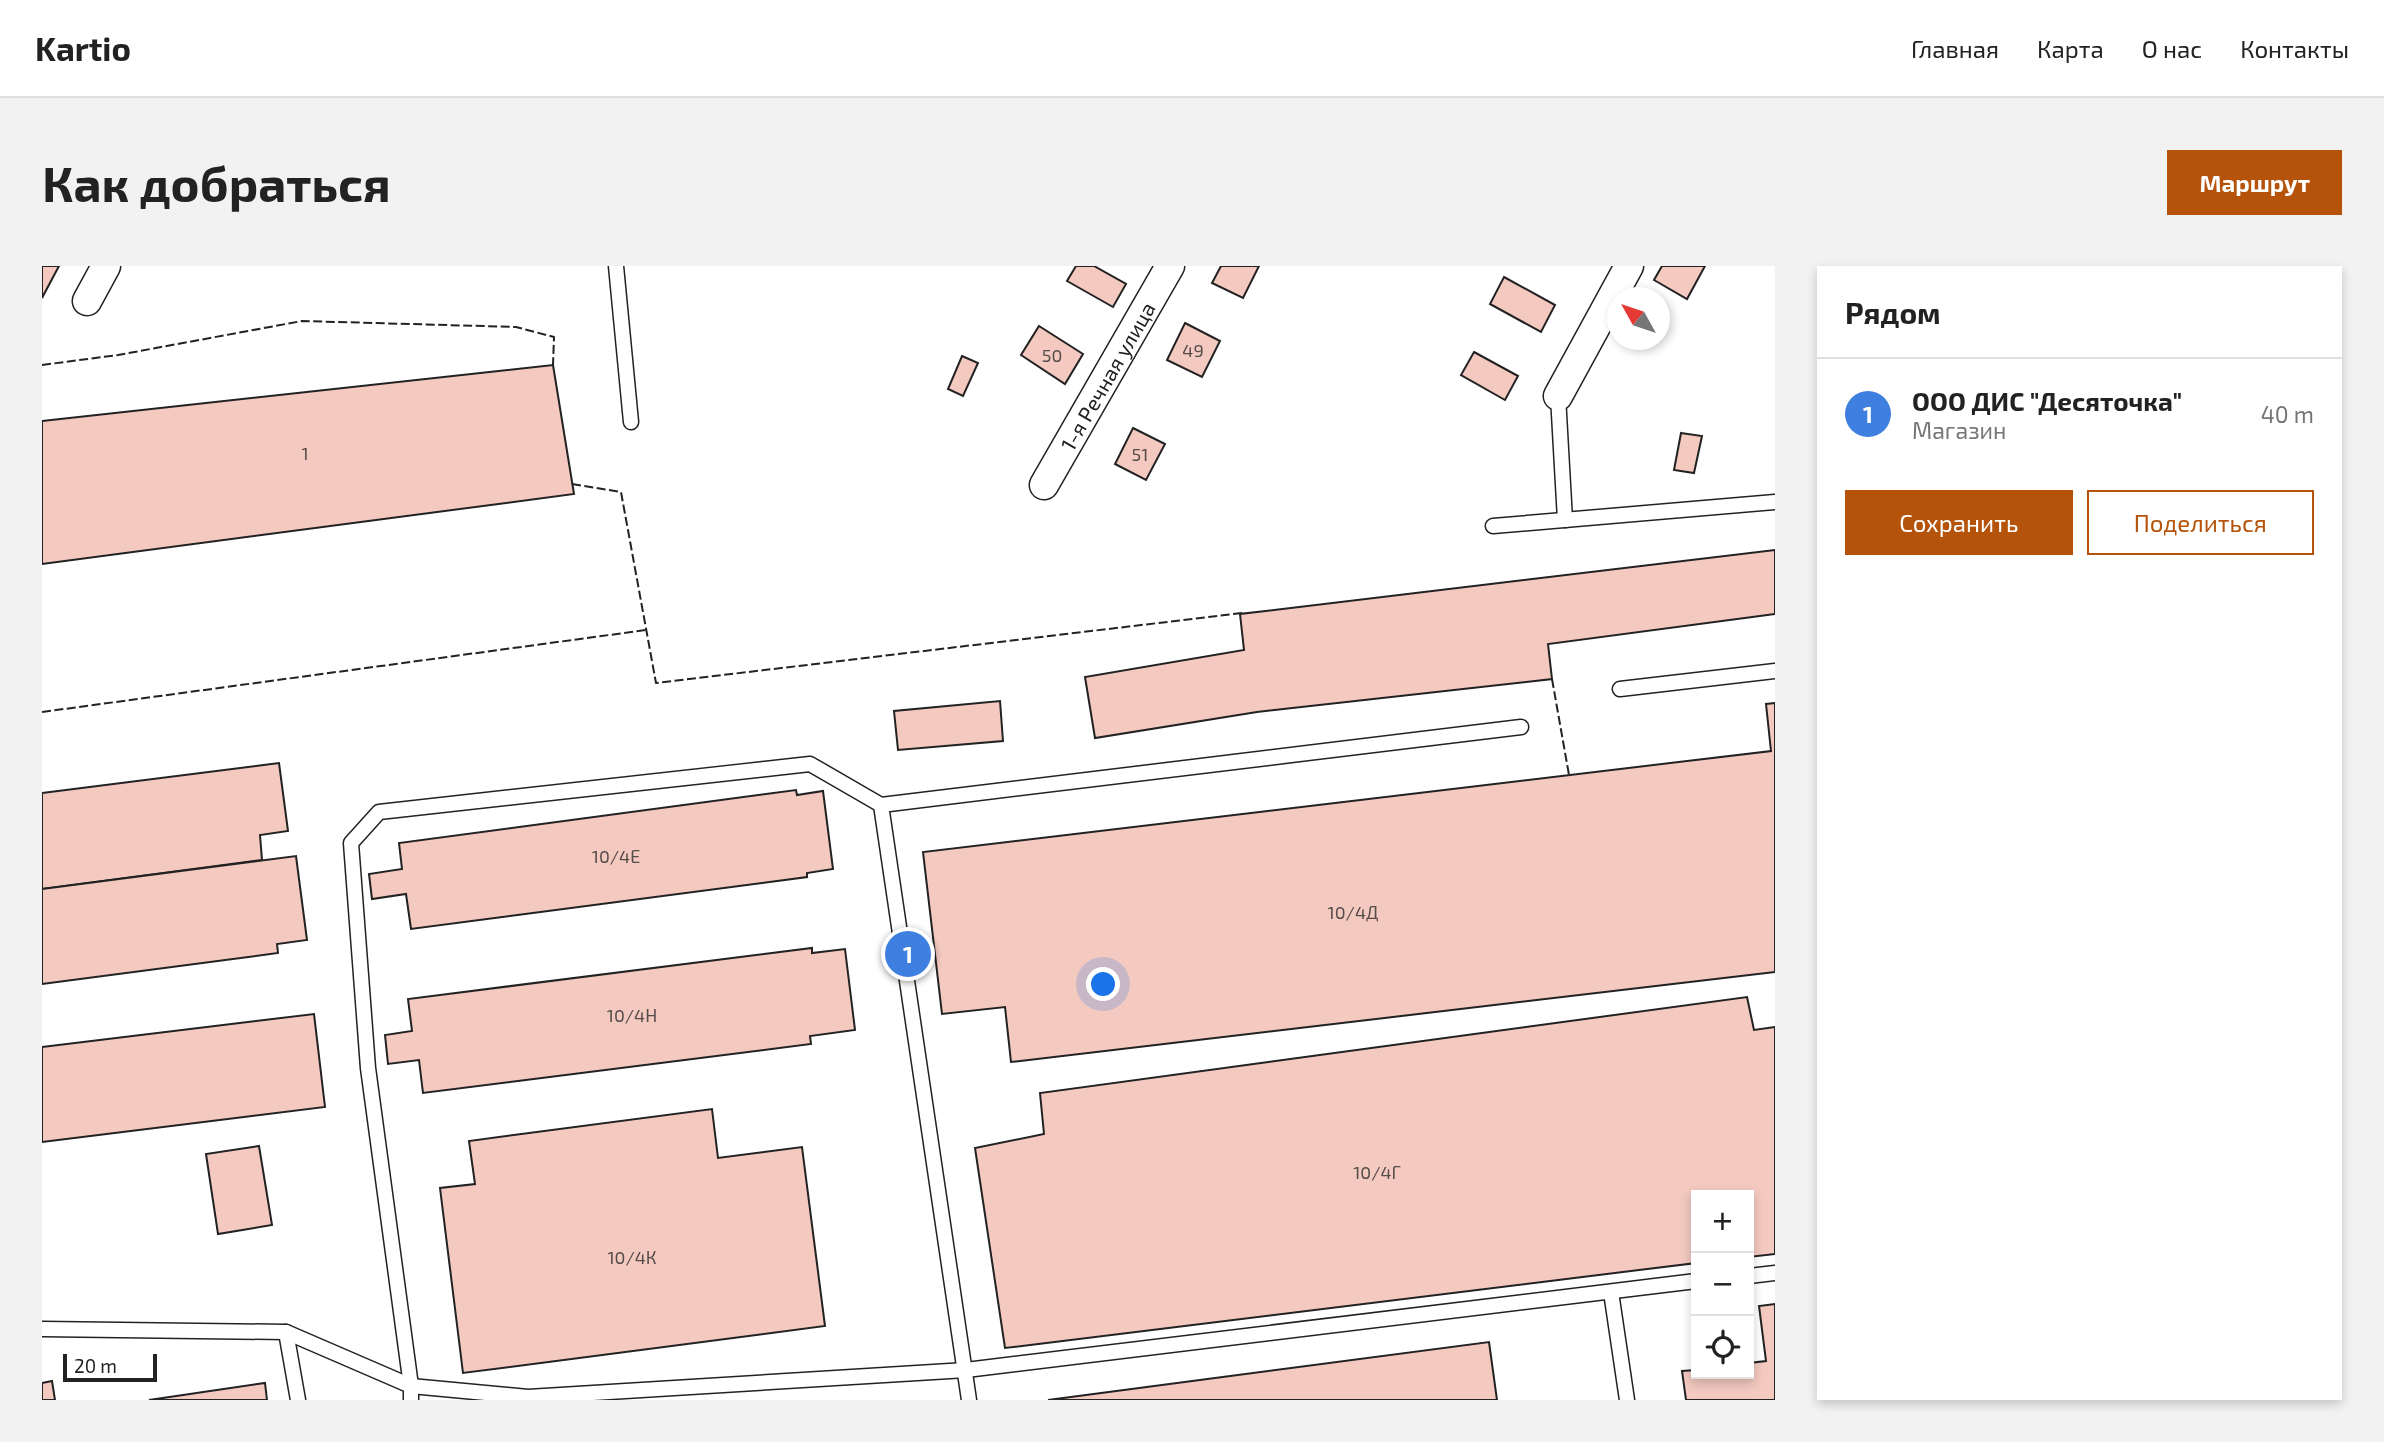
<!DOCTYPE html>
<html lang="ru">
<head>
<meta charset="utf-8">
<style>
	body { margin:0; font-family:"Exo 2",sans-serif; background:#f2f2f2; color:#222 }
	.controls { position:absolute; right:21px; bottom:21px; display:grid; overflow:hidden; border-radius:0px; box-shadow:0 4px 10px #0003 }
	.controls button { width:63px; height:63px; display:grid; place-items:center; padding:0; border:0; border-bottom:2px solid #e0e0e0; background:#fff; color:#222; font:35px sans-serif }
	.compass { position:absolute; left:1565px; top:21px; width:63px; height:63px; border-radius:50%; background:#fff; box-shadow:0 4px 10px #0003; rotate:310deg }
	.scale { position:absolute; left:21px; bottom:18px; width:94px; box-sizing:border-box; padding-left:7px; border:4px solid #222; border-top:0; font-size:19px; line-height:24px; white-space:nowrap; color:#222; -webkit-text-stroke:5px #fff; paint-order:stroke }
	.you { position:absolute; left:1062px; top:719px; width:24px; height:24px; margin:-18px; border:5px solid #fff; border-radius:50%; background:#1a73e8; box-shadow:0 0 0 10px #1a73e833 }
	.badge { display:grid; place-items:center; width:46px; height:46px; border-radius:50%; background:#b45309; color:#fff; font-size:23px; font-weight:700 }
	.pin { position:absolute; translate:-50% -50%; border:4px solid #fff; box-shadow:0 2px 7px #0006 }
	.list { margin:0; padding:0; list-style:none }
	h2 { display:flex; justify-content:space-between; align-items:center; height:91px; margin:0; padding:0 28px; font-size:30px }
	h2 small { font-size:23px; font-weight:400; color:#767676 }
	.list li { display:grid; grid-template-columns:46px 1fr auto; gap:21px; align-items:center; box-sizing:border-box; height:112px; padding:0 28px; border-top:2px solid #e0e0e0 }
	.list b { display:block; font-size:26px; white-space:nowrap }
	.list p { margin:0; font-size:23px; white-space:nowrap; color:#767676 }
	.list em { font-size:23px; font-style:normal; color:#767676 }
	.actions { display:flex; gap:14px; padding:21px 28px }
	.actions a { flex:1; padding:16px 0; border:2px solid #b45309; border-radius:0px; text-align:center; font-size:24px; color:#b45309 }
	.actions .main { background:#b45309; color:#fff }
	.icon { flex:none; width:38px; height:38px; fill:none; stroke:currentColor; stroke-width:2; stroke-linecap:round; stroke-linejoin:round }
	.map { position:relative; flex:none; width:1733px; height:1134px; overflow:hidden; border-radius:0px }
	header { display:flex; align-items:center; gap:42px; box-sizing:border-box; height:98px; padding:0 35px; background:#fff; border-bottom:2px solid #e0e0e0 }
	header strong { font-size:33px }
	nav { display:flex; gap:38px; margin-inline-start:auto; font-size:24px }
	.intro { display:flex; align-items:center; justify-content:space-between; box-sizing:border-box; height:168px; padding:0 42px }
	h1 { margin:0; font-size:49px }
	.button { padding:18px 32px; border-radius:0px; background:#b45309; color:#fff; font-size:24px; font-weight:700 }
	main { display:flex; gap:42px; padding:0 42px }
	aside { flex:1; background:#fff; border-radius:0px; box-shadow:0 4px 10px #0003 }
	.map>svg:first-child { display:block }
</style>
</head>
<body>
<header>
<strong>Kartio</strong>
<nav><a>Главная</a><a>Карта</a><a>О нас</a><a>Контакты</a></nav>
</header>
<div class="intro"><h1>Как добраться</h1><a class="button">Маршрут</a></div>
<main>
<div class="map">
<svg width="1733" height="1134" viewBox="0 0 1733 1134">
	<rect width="100%" height="100%" fill="#fff"/>
	<g fill="#f3c9c0" stroke="#222" stroke-width="2">
		<polygon points="0,0 17,0 0,32"/>
		<polygon points="1034,0 1052,0 1084,18 1071,41 1025,15"/>
		<polygon points="1179,0 1217,0 1201,32 1170,17"/>
		<polygon points="1620,0 1663,0 1645,33 1612,14"/>
		<polygon points="1462,11 1513,39 1499,66 1448,38"/>
		<polygon points="1143,57 1178,75 1160,111 1125,94"/>
		<polygon points="997,60 1041,88 1023,118 979,89"/>
		<polygon points="1432,86 1476,110 1463,134 1419,109"/>
		<polygon points="920,90 936,97 921,130 906,123"/>
		<polygon points="511,99 532,228 0,298 0,155"/>
		<polygon points="1091,162 1123,178 1104,214 1073,198"/>
		<polygon points="1639,167 1660,170 1652,207 1632,204"/>
		<polygon points="1733,284 1733,348 1506,378 1510,413 1215,446 1053,472 1043,411 1202,384 1198,348"/>
		<polygon points="958,435 961,475 856,484 852,445"/>
		<polygon points="1733,437 1733,706 969,796 963,741 900,748 881,586 1729,485 1724,438"/>
		<polygon points="237,497 246,565 218,569 220,594 0,623 0,527"/>
		<polygon points="754,524 755,529 781,525 791,603 765,607 765,611 369,663 364,628 330,633 327,608 360,603 357,577"/>
		<polygon points="254,590 265,674 235,678 236,687 0,718 0,623"/>
		<polygon points="770,682 770,687 803,683 813,764 768,770 769,778 381,827 377,794 346,798 343,769 370,765 366,733"/>
		<polygon points="1705,731 1712,764 1733,761 1733,988 1707,991 1707,929 1654,929 1654,997 963,1082 933,882 1002,868 998,827"/>
		<polygon points="272,748 283,841 0,876 0,781"/>
		<polygon points="670,843 676,892 760,881 783,1060 421,1107 398,922 433,918 427,875"/>
		<polygon points="217,880 230,959 176,968 164,888"/>
		<polygon points="1733,1038 1733,1134 1644,1134 1640,1105 1654,1104 1654,1108 1707,1108 1707,1097 1724,1095 1717,1040"/>
		<polygon points="1447,1076 1455,1134 1006,1134"/>
		<polygon points="10,1115 13,1134 0,1134 0,1117"/>
		<polygon points="223,1117 225,1134 107,1134"/>
	</g>
	<g fill="none" stroke-linecap="round" stroke-linejoin="round">
		<g stroke="#222" stroke-width="17">
			<g id="lane">
				<polyline points="574,0 589,156"/>
				<polyline points="1516,130 1523,254"/>
				<polyline points="1451,260 1733,236"/>
				<polyline points="1578,423 1733,405"/>
				<polyline points="1707,1010 1733,1007"/>
				<polyline points="1569,1026 1585,1134"/>
				<polyline points="0,1063 244,1066 369,1120 486,1131 924,1104 1654,1015"/>
				<polyline points="244,1066 256,1134"/>
				<polyline points="369,1134 369,1120 326,802 309,577 337,546 768,498 839,539"/>
				<polyline points="927,1134 839,539 1479,461"/>
			</g>
		</g>
		<g stroke="#222" stroke-width="31">
			<g id="street">
				<polyline points="45,35 64,0"/>
				<polyline points="1516,130 1587,0"/>
				<path id="s1" d="M1002 219 1128 0"/>
			</g>
		</g>
		<use href="#lane" stroke="#fff" stroke-width="14"/>
		<use href="#street" stroke="#fff" stroke-width="28"/>
		<g stroke="#222" stroke-width="2" stroke-dasharray="9 3.5" stroke-linecap="butt">
			<polyline points="0,99 76,89 260,55 474,61 512,71 511,99"/>
			<polyline points="530,218 579,226 614,417 1200,347"/>
			<polyline points="1510,413 1527,509"/>
			<polyline points="0,446 604,364"/>
		</g>
	</g>
	<g text-anchor="middle" dominant-baseline="central" stroke-width="5" stroke-linejoin="round" paint-order="stroke">
		<g font-size="18" fill="#564c4a">
			<text x="1151" y="84">49</text>
			<text x="1010" y="89">50</text>
			<text x="263" y="187">1</text>
			<text x="1098" y="188">51</text>
			<text x="574" y="590">10/4Е</text>
			<text x="1311" y="646">10/4Д</text>
			<text x="590" y="749">10/4Н</text>
			<text x="1335" y="906">10/4Г</text>
			<text x="590" y="991">10/4К</text>
		</g>
		<g font-size="21" fill="#222" stroke="#fff">
			<text stroke="none"><textPath href="#s1" startOffset="126">1-я Речная улица</textPath></text>
		</g>
	</g>
</svg>
<div class="controls">
<button>+</button>
<button>−</button>
<button><svg class="icon" aria-label="locate" viewBox="0 0 24 24"><circle cx="12" cy="12" r="6"/><path d="M12 2v4M12 18v4M2 12h4M18 12h4"/></svg></button>
</div>
<svg class="compass" viewBox="-18 -18 36 36"><path d="M0-13l5 13h-10z" fill="#e53935"/><path d="M0 13l5-13h-10z" fill="#767676"/></svg>
<div class="scale">20 m</div>
<div class="you"></div>
<div class="pin badge" style="left:866px;top:688px;background:#3f7fe0">1</div>
</div>
<aside>
<h2>Рядом<small></small></h2>
<ul class="list">
<li><span class="badge" style="background:#3f7fe0">1</span><div><b>ООО ДИС &quot;Десяточка&quot;</b><p>Магазин</p></div><em>40 m</em></li>
</ul>
<div class="actions"><a class="main">Сохранить</a><a>Поделиться</a></div>
</aside>
</main>
</body>
</html>
